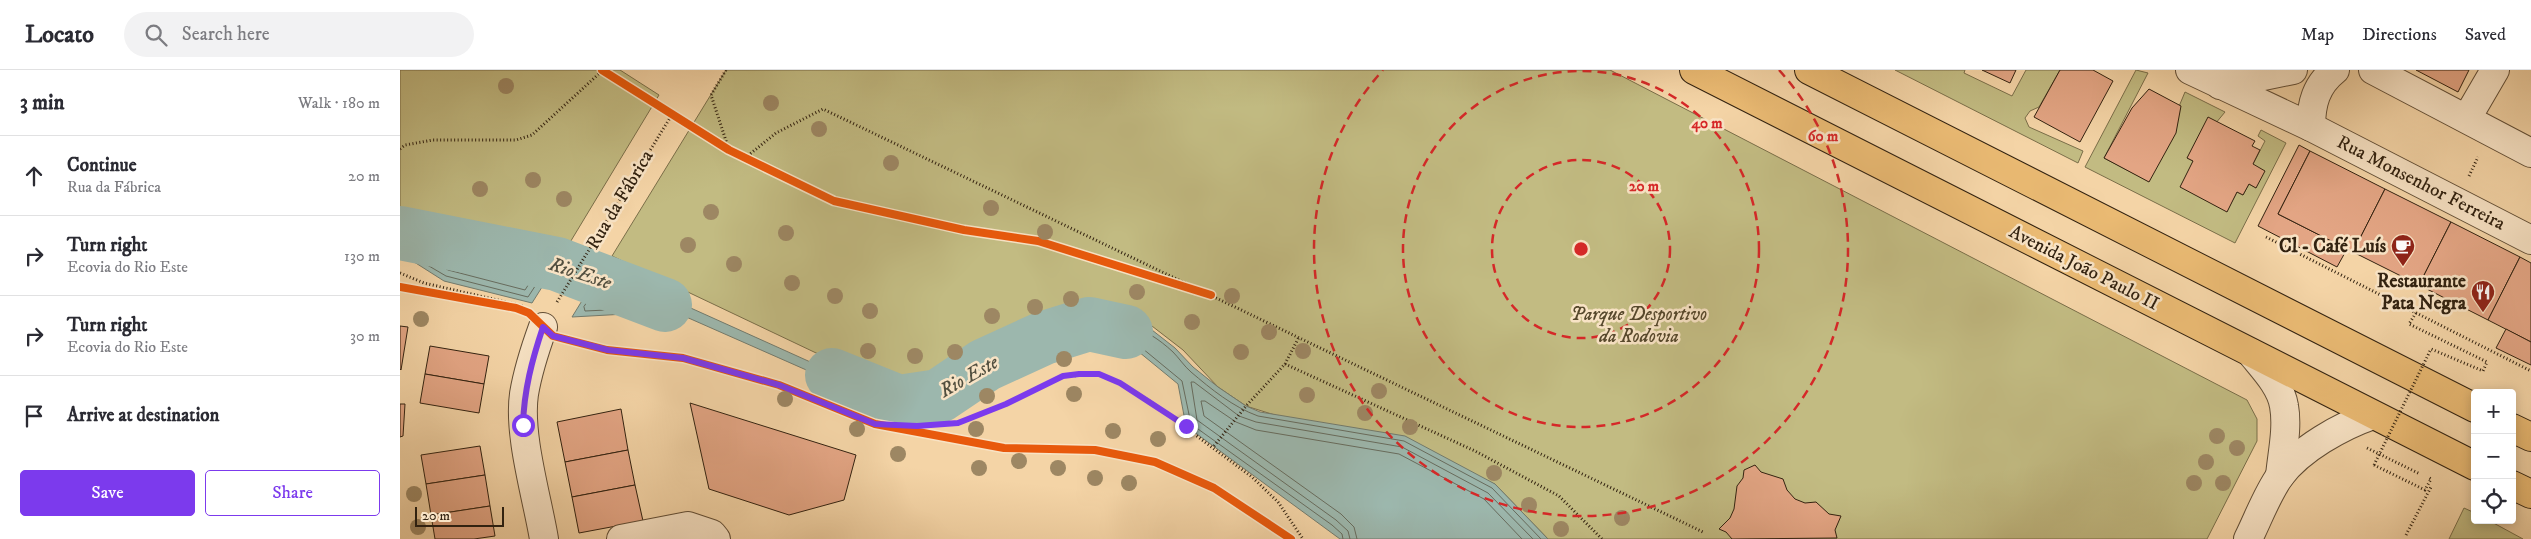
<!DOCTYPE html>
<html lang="en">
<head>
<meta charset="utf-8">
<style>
	body { margin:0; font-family:"IM FELL DW Pica",serif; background:#f2f2f3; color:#2b2b33 }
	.controls { position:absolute; right:15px; bottom:15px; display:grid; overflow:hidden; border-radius:5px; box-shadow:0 2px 12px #0003 }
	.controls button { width:45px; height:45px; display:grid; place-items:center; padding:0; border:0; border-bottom:1px solid #e1e1e2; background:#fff; color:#2b2b33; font:25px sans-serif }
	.scale { position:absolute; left:15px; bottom:12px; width:89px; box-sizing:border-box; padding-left:5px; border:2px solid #322210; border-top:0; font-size:14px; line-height:18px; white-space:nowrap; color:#322210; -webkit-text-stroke:4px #f8e3c5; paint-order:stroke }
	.stop { position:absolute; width:15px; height:15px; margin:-11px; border:4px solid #7c3aed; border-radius:50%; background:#fff }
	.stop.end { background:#7c3aed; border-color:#fff; box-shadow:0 1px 5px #0008 }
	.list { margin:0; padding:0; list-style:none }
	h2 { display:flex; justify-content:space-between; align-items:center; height:65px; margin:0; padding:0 20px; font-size:21px }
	h2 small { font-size:16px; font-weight:400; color:#7c7c81 }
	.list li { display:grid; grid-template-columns:32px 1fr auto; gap:15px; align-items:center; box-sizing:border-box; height:80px; padding:0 20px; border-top:1px solid #e1e1e2 }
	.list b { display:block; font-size:19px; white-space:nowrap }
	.list p { margin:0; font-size:16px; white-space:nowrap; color:#7c7c81 }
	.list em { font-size:16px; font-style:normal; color:#7c7c81 }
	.actions { display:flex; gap:10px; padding:15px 20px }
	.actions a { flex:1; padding:11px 0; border:1px solid #7c3aed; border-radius:5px; text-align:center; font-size:18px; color:#7c3aed }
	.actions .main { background:#7c3aed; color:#fff }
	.icon { flex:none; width:28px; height:28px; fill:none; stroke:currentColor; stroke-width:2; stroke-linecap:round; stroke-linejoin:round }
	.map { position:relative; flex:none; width:2131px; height:469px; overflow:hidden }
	header { display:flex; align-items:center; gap:30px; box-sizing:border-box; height:70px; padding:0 25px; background:#fff; border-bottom:1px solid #e1e1e2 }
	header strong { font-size:24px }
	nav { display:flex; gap:28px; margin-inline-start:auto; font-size:18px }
	.search { width:350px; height:45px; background:#f2f2f3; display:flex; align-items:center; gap:12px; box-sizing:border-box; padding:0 18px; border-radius:28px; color:#7c7c81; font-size:19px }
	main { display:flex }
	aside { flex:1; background:#fff }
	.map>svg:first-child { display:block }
</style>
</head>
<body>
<header>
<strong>Locato</strong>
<div class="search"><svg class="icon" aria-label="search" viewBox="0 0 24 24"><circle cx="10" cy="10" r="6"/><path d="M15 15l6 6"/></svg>Search here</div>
<nav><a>Map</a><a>Directions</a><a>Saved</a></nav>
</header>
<main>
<aside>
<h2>3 min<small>Walk · 180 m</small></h2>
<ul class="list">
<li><svg class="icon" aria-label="ahead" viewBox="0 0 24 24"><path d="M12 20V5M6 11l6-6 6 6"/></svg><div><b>Continue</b><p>Rua da Fábrica</p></div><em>20 m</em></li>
<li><svg class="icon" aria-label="right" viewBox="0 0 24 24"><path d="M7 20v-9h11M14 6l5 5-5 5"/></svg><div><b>Turn right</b><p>Ecovia do Rio Este</p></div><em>130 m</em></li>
<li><svg class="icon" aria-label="right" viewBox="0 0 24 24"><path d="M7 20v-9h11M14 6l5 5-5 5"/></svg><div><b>Turn right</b><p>Ecovia do Rio Este</p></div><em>30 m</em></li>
<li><svg class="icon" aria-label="arrive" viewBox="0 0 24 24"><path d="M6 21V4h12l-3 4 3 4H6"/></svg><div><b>Arrive at destination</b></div></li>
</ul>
<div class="actions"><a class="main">Save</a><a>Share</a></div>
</aside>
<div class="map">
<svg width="2131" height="469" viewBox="0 0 2131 469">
	<rect width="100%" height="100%" fill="#f4d4a6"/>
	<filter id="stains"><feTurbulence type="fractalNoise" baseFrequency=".004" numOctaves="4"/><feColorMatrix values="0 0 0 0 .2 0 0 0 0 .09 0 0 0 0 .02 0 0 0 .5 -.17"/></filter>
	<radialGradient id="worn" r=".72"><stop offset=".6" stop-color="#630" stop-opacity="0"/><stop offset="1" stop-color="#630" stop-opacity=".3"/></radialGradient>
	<g fill="#c2bb82" stroke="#7a6e49">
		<polygon points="0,0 220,0 259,25 166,179 0,153"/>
		<polygon points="326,0 1210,0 1847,330 1857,349 1857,371 1807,469 1148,469 1095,414 846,336 818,317 783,280 739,246 713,239 666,249 533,316 494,320 212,186"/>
		<polygon points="1495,0 1565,0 1564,3 1612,26 1626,0 1660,0 1639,37 1630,41 1625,48 1629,57 1683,81 1678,93"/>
		<polygon points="1736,0 1748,3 1704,88 1748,111 1785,22 1825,42 1787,88 1793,91 1827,141 1837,122 1843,125 1849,114 1856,118 1853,94 1865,71 1858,66 1861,60 1886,73 1835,173 1685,97"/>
		<polygon points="2064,438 2075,443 2075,450 2088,450 2123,469 2049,469"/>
	</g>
	<g fill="#9cb7ad" stroke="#727b6e">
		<polygon points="0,153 166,179 132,233 44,211 0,183"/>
		<polygon points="204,195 273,230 499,332 539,326 585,295 698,248 734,250 752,260 775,278 793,297 818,317 846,336 860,342 1005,366 1095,414 1148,469 940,469 786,356 778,314 728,273 678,270 547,338 506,344 284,246 262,242 172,247"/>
	</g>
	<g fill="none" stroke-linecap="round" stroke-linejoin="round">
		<g stroke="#676c5e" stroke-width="1">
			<polyline points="0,158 154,182 156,184 128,227 46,206 0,179"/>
			<polyline points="0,164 143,187 145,189 125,220 48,200 7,174 0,173"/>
			<polygon points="32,177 131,192 133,195 121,211 51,193 30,181 29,178"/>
			<polygon points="207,203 270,234 271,237 185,241 184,237"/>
			<polygon points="209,211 243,228 244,231 197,234 196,231"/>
			<polygon points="661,268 664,269 663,272 551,330 548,329 549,326 588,300"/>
			<path d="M943 469 942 464 932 455 791 354 782 311 731 269 680 265 679 261C714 244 745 256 773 282 779 288 784 296 791 302 811 319 833 337 858 346L1004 371 1092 418 1141 469"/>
			<polyline points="950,469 948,461 936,450 797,350 791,312 794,312 839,346 856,352 1002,377 1088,423 1133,469"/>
			<polyline points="957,469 954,457 941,444 804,346 801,331 805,331 836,352 856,360 999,384 1084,429 1122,469"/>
		</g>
		<g stroke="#9cb7ad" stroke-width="54">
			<polyline points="0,163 157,194 265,235"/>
			<polyline points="432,305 499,332 539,326 585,295 644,268 689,254 726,262"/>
		</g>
	</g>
	<g fill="#e3a584" stroke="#322210">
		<polygon points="1582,0 1616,0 1610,13"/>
		<polygon points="1660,0 1693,0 1713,11 1680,72 1634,47"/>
		<polygon points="2016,0 2069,0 2058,22"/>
		<polygon points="1749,19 1781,36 1776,63 1749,112 1704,88 1732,38"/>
		<polygon points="1808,47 1855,71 1852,76 1860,80 1853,94 1865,101 1856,118 1849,114 1843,125 1837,122 1827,142 1780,117 1793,91 1787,88"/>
		<polygon points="1899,75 1910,81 1878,144 1947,179 1937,197 1858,156"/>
		<polygon points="1910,81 1985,119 1953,182 1878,144"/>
		<polygon points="1985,119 2051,152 2019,215 1953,182"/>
		<polygon points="2051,152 2120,187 2088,250 2019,215"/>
		<polygon points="2120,187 2131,193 2131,272 2088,250"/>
		<polygon points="0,256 8,257 1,300 0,299"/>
		<polygon points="2106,259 2131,272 2131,295 2096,278"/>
		<polygon points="30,276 89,286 84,314 25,304"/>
		<polygon points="25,304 84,314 79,343 20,333"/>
		<polygon points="290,333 456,385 444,430 389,445 309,419"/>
		<polygon points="0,334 5,334 3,366 0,367"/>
		<polygon points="221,339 228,380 165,392 157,352"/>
		<polygon points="80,376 85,405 26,414 21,385"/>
		<polygon points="228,380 235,415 172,427 165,392"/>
		<polygon points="1355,395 1361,402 1383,409 1387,420 1395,429 1405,433 1416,432 1429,444 1441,446 1435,460 1437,468 1332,469 1326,462 1319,459 1330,448 1334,439 1337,416 1343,408 1344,400"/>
		<polygon points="85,405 90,436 31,445 26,414"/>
		<polygon points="235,415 243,451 179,463 172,427"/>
		<polygon points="90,436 95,466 74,469 35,469 31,445"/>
	</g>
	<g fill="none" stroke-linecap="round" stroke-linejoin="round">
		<g stroke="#624e36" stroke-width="30">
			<g id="minor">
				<polyline points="1790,0 1911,57 2131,170"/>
				<polyline points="1973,0 2131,83"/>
				<polyline points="1820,15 1893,0"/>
				<polyline points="2067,48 2095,0"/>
				<path d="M1911 57C1911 34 1916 15 1935 0"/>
				<path d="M143 257C135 279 128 300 124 324 118 365 137 427 144 469"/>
				<path d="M1851 283C1863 298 1881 316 1884 336 1888 358 1882 384 1880 406"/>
				<polyline points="221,469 288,456 312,464 316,469"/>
				<path d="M1848 469C1858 449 1867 424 1880 406 1900 379 1941 356 1973 345"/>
			</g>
		</g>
		<g stroke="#322210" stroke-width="30">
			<g id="major">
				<polyline points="1294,0 2075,396"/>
				<polyline points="1409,0 2075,338"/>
				<polyline points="2112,358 2131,367"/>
				<polyline points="2112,415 2131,424"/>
			</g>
		</g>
		<g stroke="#322210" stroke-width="3" stroke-dasharray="1 2.5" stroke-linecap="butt">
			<polyline points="326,0 311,25 329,80"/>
			<polyline points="0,79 5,75 33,70 116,70 132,65 203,0"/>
			<polyline points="345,88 376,63 423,39 1303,462"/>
			<polyline points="2069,106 2078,87"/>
			<polyline points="1866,167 2131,301"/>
			<polyline points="0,203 24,213 123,236"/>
			<polyline points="157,232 273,43"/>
			<polyline points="2016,243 2009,254 2087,292 2083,301 2031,279"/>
			<polyline points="885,294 1075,381 1159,426 1202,469"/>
			<polyline points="475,354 517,356 558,353 606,334 663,306 699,305 720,313 751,332 852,407 878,432 903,469"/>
			<polyline points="814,376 846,336 885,294 899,267"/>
			<polyline points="1967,378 2020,404"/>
			<polyline points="1974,395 2025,420 2031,409 2028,407"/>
			<polyline points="2006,465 2031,417"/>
		</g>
		<use href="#minor" stroke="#f8e3c5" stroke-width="28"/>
		<use href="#major" stroke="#eaba73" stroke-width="28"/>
		<polyline stroke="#322210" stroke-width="3" stroke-dasharray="1 2.5" stroke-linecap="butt" points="1974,395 2031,279"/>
		<g stroke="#f8e3c5" stroke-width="11">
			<g id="cycleway">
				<polyline points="202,0 329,80 434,131 564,160 638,171 811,225"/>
				<polyline points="0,217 116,238 129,243 153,266 207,280 283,288 379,315 475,354 604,378 695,380 755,392 814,418 891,469"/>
			</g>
		</g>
		<use href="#cycleway" stroke="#e8590c" stroke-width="8"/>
	</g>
	<g fill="#9d8763">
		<circle cx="106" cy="16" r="8"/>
		<circle cx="371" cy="33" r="8"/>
		<circle cx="419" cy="59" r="8"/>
		<circle cx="491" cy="93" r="8"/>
		<circle cx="133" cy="110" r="8"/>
		<circle cx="80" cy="119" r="8"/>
		<circle cx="164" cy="129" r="8"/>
		<circle cx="591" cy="138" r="8"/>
		<circle cx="311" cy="142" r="8"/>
		<circle cx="645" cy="162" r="8"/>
		<circle cx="386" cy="163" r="8"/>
		<circle cx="288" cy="175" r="8"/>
		<circle cx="334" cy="194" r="8"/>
		<circle cx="392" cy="213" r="8"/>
		<circle cx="737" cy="222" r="8"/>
		<circle cx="435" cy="226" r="8"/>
		<circle cx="832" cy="226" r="8"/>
		<circle cx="671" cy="229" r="8"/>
		<circle cx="635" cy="237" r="8"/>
		<circle cx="470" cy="241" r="8"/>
		<circle cx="592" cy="246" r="8"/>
		<circle cx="21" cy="249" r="8"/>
		<circle cx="792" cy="252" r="8"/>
		<circle cx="869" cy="262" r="8"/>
		<circle cx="468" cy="281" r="8"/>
		<circle cx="903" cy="281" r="8"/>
		<circle cx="555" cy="282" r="8"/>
		<circle cx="841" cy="282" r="8"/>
		<circle cx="515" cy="286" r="8"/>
		<circle cx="664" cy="289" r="8"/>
		<circle cx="979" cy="321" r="8"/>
		<circle cx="674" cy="324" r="8"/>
		<circle cx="907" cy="325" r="8"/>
		<circle cx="587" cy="326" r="8"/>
		<circle cx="385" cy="329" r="8"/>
		<circle cx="965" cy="343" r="8"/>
		<circle cx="1010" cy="357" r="8"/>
		<circle cx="457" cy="359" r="8"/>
		<circle cx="576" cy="359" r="8"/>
		<circle cx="713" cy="361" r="8"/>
		<circle cx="1817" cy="366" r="8"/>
		<circle cx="758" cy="369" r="8"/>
		<circle cx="1837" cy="378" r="8"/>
		<circle cx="498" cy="384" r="8"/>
		<circle cx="619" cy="391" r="8"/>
		<circle cx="1806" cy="392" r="8"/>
		<circle cx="579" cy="398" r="8"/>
		<circle cx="658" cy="398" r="8"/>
		<circle cx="1094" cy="403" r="8"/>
		<circle cx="695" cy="408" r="8"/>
		<circle cx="729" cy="413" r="8"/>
		<circle cx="1794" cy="413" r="8"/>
		<circle cx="1823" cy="413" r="8"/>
		<circle cx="14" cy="424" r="8"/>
		<circle cx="1129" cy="435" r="8"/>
		<circle cx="1222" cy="448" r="8"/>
		<circle cx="18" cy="457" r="8"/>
		<circle cx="1161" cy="459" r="8"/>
	</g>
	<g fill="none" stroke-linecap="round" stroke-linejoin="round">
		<path stroke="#7c3aed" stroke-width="6" d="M123 355C124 320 132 290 143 257L153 266 208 280 283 288 379 315 475 354 517 356 558 353 606 334 663 306 679 304H699L720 313 786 356"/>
	</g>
	<g fill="none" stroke="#d62828" stroke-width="2.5" stroke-dasharray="9 6">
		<circle cx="1181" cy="179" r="89"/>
		<circle cx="1181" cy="179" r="178"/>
		<path d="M1379 0A267 267 0 1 1 983 0"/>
	</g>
	<defs>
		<g id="cafe-pin" transform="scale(1.25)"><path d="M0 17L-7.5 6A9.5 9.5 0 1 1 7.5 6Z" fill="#8f2418" stroke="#f8e3c5"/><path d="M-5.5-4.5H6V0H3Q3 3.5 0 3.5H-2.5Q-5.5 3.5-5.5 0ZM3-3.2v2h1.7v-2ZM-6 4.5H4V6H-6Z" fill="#fff"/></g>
		<g id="restaurant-pin" transform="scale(1.25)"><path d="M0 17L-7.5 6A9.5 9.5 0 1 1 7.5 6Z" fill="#8f2418" stroke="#f8e3c5"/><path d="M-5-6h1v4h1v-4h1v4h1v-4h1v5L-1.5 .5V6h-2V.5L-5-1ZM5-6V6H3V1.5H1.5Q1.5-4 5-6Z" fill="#fff"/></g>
	</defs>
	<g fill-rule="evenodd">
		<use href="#cafe-pin" x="2003" y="176"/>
		<use href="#restaurant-pin" x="2083" y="222"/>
	</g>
	<g text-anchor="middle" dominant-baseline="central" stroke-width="5" stroke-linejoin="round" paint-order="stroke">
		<g font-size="19" fill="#322210" stroke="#f8e3c5">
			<text transform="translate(2021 113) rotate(27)">Rua Monsenhor Ferreira</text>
			<text transform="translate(220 130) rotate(-59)">Rua da Fábrica</text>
			<text transform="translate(1684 198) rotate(27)">Avenida João Paulo II</text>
		</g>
		<g font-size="19" font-weight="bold" fill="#322210" stroke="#f8e3c5" text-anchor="end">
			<text x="1986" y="176">Cl - Café Luís</text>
			<text x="2066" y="211">Restaurante<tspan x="2066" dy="22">Pata Negra</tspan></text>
		</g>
		<g font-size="19" font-style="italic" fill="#56482c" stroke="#f8e3c5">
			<text x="1239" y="244">Parque Desportivo<tspan x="1239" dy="22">da Rodovia</tspan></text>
		</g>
		<g font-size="20" font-style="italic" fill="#524f3f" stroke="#f8e3c5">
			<text transform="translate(180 204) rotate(18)">Rio Este</text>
			<text transform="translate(569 307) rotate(-30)">Rio Este</text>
		</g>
	</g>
	<circle cx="1181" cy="179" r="8" fill="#d62828" stroke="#f8e3c5" stroke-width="2.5"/>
	<g font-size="15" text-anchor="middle" font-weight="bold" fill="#d62828" stroke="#f8e3c5" stroke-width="5" stroke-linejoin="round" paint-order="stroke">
		<text x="1307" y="58">40 m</text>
		<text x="1423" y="71">60 m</text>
		<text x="1244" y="121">20 m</text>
	</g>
	<rect width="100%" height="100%" filter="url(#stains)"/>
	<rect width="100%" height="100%" fill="url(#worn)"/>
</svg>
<div class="controls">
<button>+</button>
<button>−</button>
<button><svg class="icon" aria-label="locate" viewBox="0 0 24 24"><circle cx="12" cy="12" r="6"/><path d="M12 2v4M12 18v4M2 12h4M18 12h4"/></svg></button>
</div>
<div class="scale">20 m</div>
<div class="stop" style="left:123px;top:355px"></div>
<div class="stop end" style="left:786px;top:356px"></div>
</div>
</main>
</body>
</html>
